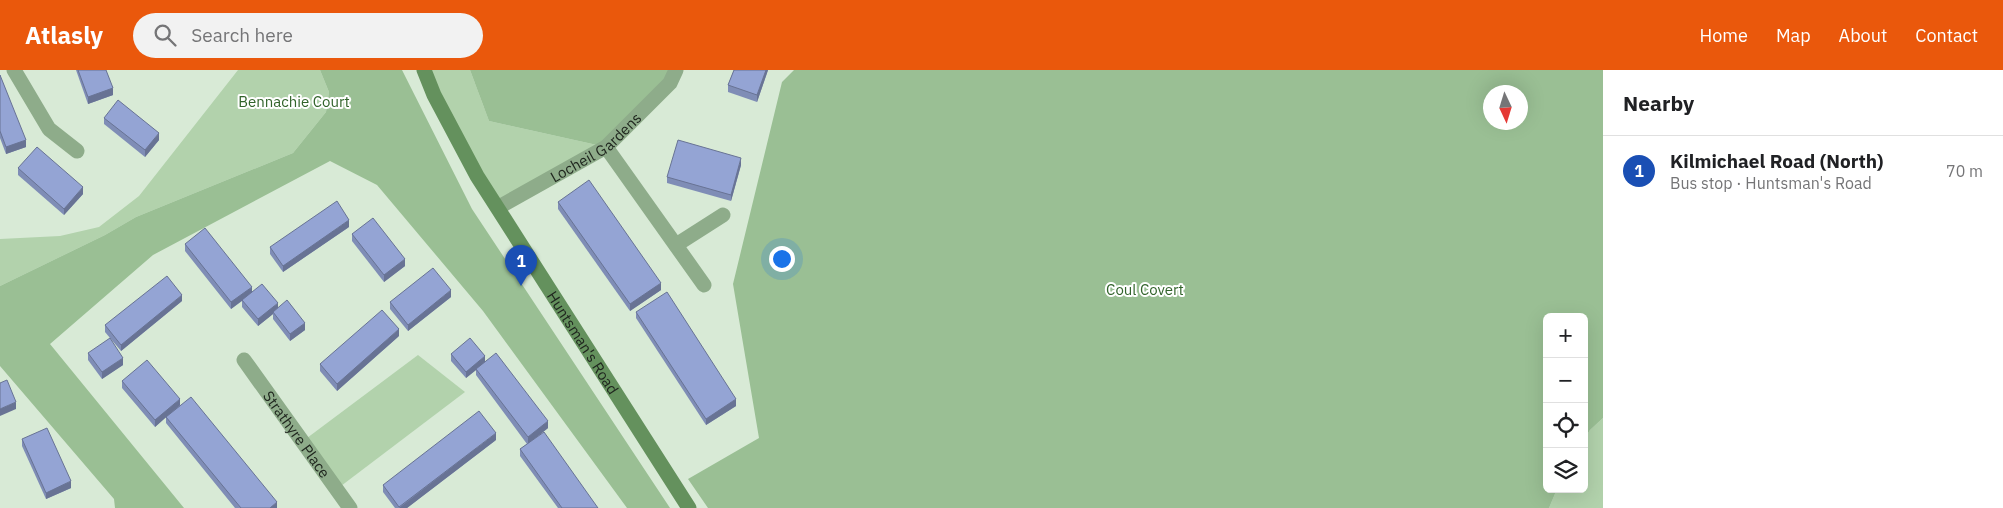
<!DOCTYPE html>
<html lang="en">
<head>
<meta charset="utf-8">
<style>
	body { margin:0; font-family:"IBM Plex Sans",sans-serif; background:#f2f2f2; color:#202124 }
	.controls { position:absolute; right:15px; bottom:15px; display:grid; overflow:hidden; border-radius:8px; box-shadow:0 5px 20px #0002 }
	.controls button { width:45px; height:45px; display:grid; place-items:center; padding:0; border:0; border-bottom:1px solid #e0e0e0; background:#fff; color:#202124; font:25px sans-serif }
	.compass { position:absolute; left:1483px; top:15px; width:45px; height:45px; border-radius:50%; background:#fff; box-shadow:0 5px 20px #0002; rotate:176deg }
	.you { position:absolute; left:781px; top:188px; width:18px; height:18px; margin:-12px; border:4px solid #fff; border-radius:50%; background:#1a73e8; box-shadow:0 0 0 8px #1a73e833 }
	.badge { display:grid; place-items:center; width:32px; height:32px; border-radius:50%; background:#ea580c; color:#fff; font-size:16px; font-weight:700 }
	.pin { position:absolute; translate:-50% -41px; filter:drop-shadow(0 1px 2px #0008) }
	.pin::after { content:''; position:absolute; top:26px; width:18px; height:15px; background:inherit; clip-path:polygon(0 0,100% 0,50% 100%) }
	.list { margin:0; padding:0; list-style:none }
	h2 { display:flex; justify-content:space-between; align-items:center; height:65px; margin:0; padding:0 20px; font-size:21px }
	h2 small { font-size:16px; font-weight:400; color:#757577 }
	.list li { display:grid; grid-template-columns:32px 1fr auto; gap:15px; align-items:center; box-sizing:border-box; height:70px; padding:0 20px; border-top:1px solid #e0e0e0 }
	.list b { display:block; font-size:19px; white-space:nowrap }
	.list p { margin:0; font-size:16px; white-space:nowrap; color:#757577 }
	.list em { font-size:16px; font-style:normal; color:#757577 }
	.icon { flex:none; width:28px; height:28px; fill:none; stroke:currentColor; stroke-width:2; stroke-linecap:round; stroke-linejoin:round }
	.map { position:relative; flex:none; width:1603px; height:438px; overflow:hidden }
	header { display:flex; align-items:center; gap:30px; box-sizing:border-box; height:70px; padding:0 25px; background:#ea580c; color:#fff }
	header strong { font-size:24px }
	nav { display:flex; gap:28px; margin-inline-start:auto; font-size:18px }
	.search { width:350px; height:45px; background:#f2f2f2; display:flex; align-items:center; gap:12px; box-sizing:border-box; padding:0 18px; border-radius:28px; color:#757577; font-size:19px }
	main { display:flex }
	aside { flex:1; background:#fff }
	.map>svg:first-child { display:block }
</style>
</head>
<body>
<header>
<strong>Atlasly</strong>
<div class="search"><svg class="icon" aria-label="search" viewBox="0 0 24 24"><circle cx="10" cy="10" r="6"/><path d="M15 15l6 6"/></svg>Search here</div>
<nav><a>Home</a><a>Map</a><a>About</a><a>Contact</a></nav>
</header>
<main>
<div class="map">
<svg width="1603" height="438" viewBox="0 0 1603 438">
	<rect width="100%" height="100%" fill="#d8ead6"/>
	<g fill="#b2d2ac">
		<polygon points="238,0 320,0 329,22 326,42 293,83 136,147 105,165 0,216 0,169 60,166 99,157 139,126"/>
		<polygon points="424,0 470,0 489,51 606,77 499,137"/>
		<polygon points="418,285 465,322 337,419 303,371"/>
		<polygon points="1603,348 1603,438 1549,438 1557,419 1584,419 1584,370 1590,360"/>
	</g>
	<g fill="#9abf94" fill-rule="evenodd">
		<polygon points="320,0 402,0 472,139 670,438 627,438 483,241 377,115 330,91 153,185 50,274 184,438 115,438 114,429 0,296 0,216 105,165 136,147 293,83 326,42 329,22"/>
		<polygon points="470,0 676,0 606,77 489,51"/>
		<path d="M794 0H1603V348L1590 360 1584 370V247H1547V419H1557L1549 438H708L688 409 759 368 733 214 782 12ZM1490 22H1520V52H1490Z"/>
	</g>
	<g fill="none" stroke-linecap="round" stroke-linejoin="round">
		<g stroke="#8eac8a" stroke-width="15">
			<polyline points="14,0 49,59 77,81"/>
			<polyline points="606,77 704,215"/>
			<path id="s1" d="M499 137 606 77 670 13 676 0"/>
			<polyline points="676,175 723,145"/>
			<path id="s2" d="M244 290 350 438"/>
		</g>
		<path stroke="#64915d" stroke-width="15" id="s3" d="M424 0 434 25 477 106 689 438"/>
	</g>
	<g fill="#7f8db6">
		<polygon points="76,0 106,0 113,25 88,34"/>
		<polygon points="734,0 768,0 757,32 728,22 728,15"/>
		<polygon points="0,5 26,77 6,84 0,68"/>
		<polygon points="104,48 159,70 145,87 104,54"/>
		<polygon points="741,95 731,131 667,113 667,107"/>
		<polygon points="18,98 83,124 64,145 18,105"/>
		<polygon points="558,132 661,220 630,241 558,139"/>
		<polygon points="349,157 283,202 270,184 270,177"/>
		<polygon points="352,164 405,196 384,212 352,171"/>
		<polygon points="185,174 252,223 278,238 305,260 290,271 273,249 273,244 258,256 242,237 242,231 231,239 185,181"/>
		<polygon points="451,227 408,261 390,239 390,232"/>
		<polygon points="182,231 121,281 105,262 105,255"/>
		<polygon points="636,242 736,336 706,355 636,248"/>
		<polygon points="399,266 337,321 320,301 320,294"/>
		<polygon points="88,283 123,295 102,309 88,290"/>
		<polygon points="451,284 485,291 548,358 532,371 598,438 558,438 520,386 520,379 527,374 476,305 476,300 466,308 451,291"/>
		<polygon points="122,311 180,335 277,438 235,438 166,353 166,347 155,357 122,318"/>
		<polygon points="22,369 71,418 46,429 22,376"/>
		<polygon points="496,370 407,438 395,438 383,422 383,415"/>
	</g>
	<g fill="#687394">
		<polygon points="766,0 768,0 757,32 757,25"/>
		<polygon points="113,18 113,25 88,34 88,27"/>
		<polygon points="159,63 159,70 145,87 145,80"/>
		<polygon points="26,70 26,77 6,84 6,77"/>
		<polygon points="741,88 741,95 731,131 731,125"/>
		<polygon points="83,117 83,124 64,145 64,139"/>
		<polygon points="349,150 349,157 283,202 283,196"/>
		<polygon points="405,189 405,196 384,212 384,205"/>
		<polygon points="661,213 661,220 630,241 630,234"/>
		<polygon points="252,217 252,223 231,239 231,232"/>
		<polygon points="451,220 451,227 408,261 408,255"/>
		<polygon points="182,225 182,231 121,281 121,275"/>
		<polygon points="278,233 278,240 273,242 273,244 258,256 258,249"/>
		<polygon points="305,253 305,260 290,271 290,264"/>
		<polygon points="399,259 399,266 337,321 337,314"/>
		<polygon points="485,286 485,293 476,299 476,300 466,308 466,302"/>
		<polygon points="123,288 123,295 102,309 102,302"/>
		<polygon points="180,329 180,335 155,357 155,350"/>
		<polygon points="736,329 736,336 706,355 706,349"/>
		<polygon points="16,332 16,339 0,346 0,339"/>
		<polygon points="548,351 548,358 528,374 528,367"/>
		<polygon points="496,363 496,370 407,438 399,438"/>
		<polygon points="71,411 71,418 46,429 46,423"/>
		<polygon points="277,432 277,438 270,438"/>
	</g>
	<g fill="#94a4d4" stroke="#687394">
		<polygon points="78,0 106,0 113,18 88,27"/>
		<polygon points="734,0 766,0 757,25 728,15"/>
		<polygon points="0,5 26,70 6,77 0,61"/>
		<polygon points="118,30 159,63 145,80 104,48"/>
		<polygon points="678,70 741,88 731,125 667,107"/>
		<polygon points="37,77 83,117 64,139 18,98"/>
		<polygon points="589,110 661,213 630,234 558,132"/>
		<polygon points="337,131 349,150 283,196 270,177"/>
		<polygon points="373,148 405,189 384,205 352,164"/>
		<polygon points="205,158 252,217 231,232 185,174"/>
		<polygon points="433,198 451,220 408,255 390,232"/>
		<polygon points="167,206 182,225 121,275 105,255"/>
		<polygon points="262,214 278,233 258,249 242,230"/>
		<polygon points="667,222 736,329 706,349 636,242"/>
		<polygon points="287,230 305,253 290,264 273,242"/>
		<polygon points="382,240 399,259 337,314 320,294"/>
		<polygon points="110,268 123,288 102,302 88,283"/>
		<polygon points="470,268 485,286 466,302 451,284"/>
		<polygon points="496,283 548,351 528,367 476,299"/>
		<polygon points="147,290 180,329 155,350 122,311"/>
		<polygon points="7,310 16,332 0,339 0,313"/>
		<polygon points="191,327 277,432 270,438 241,438 166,347"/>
		<polygon points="479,341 496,363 399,437 383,415"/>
		<polygon points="47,358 71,411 46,423 22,369"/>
		<polygon points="544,362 598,438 562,438 520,379"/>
	</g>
	<g text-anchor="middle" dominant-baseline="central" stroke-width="4" stroke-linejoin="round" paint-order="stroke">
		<g font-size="15" fill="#32642b" stroke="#fff">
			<text x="294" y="31">Bennachie Court</text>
			<text x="1145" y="219">Coul Covert</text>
		</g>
		<g font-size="15" fill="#20271f" stroke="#fff">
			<text stroke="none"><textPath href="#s1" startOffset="114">Locheil Gardens</textPath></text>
			<text stroke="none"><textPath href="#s3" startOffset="316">Huntsman's Road</textPath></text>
			<text stroke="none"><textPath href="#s2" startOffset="91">Strathyre Place</textPath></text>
		</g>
	</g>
</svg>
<div class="controls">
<button>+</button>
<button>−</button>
<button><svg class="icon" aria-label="locate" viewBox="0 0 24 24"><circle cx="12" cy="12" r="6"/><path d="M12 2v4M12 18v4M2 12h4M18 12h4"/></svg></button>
<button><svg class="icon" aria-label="layers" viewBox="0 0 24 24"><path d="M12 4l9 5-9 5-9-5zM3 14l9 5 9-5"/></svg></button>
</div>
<svg class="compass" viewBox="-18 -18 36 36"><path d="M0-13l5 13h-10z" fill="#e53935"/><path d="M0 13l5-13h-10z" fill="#757577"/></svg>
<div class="you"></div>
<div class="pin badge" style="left:521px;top:216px;background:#1a4fb4">1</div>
</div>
<aside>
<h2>Nearby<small></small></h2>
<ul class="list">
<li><span class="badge" style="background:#1a4fb4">1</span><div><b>Kilmichael Road (North)</b><p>Bus stop · Huntsman's Road</p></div><em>70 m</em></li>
</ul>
</aside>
</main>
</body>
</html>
